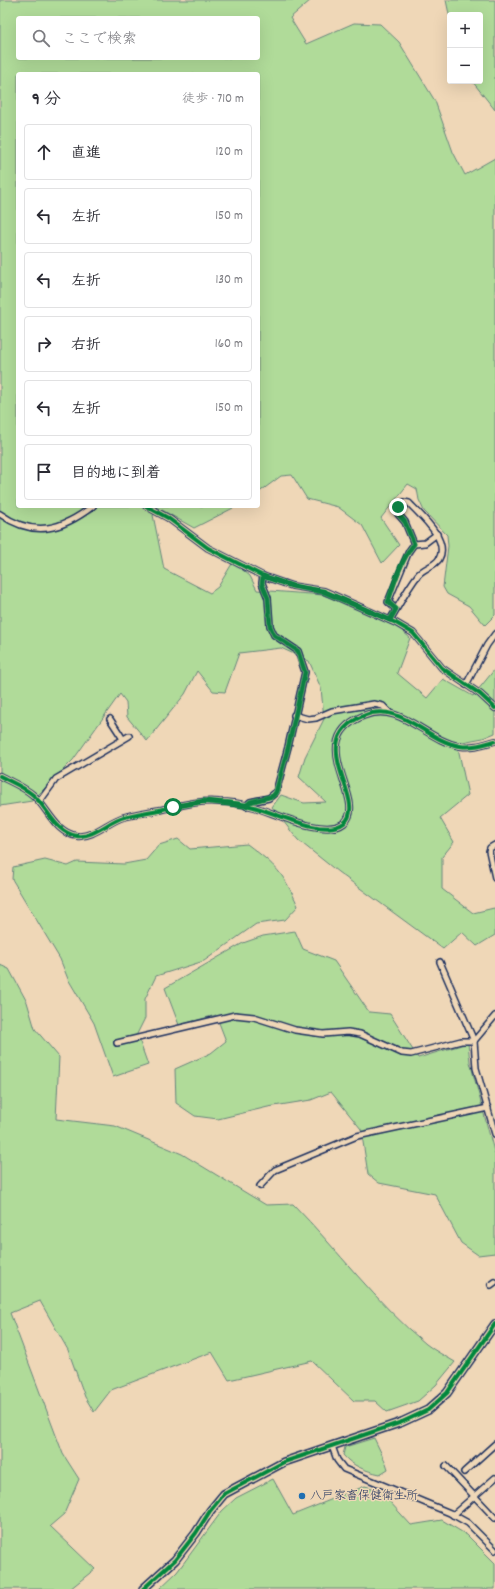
<!DOCTYPE html>
<html lang="ja">
<head>
<meta charset="utf-8">
<style>
	body { margin:0; font-family:Dekko,"Klee One",sans-serif; background:#f7f7f7; color:#2b2b33 }
	.controls { position:absolute; right:12px; top:12px; display:grid; overflow:hidden; border-radius:4px; box-shadow:0 4px 16px #0002 }
	.controls button { width:36px; height:36px; display:grid; place-items:center; padding:0; border:0; border-bottom:1px solid #e1e1e2; background:#fff; color:#2b2b33; font:20px sans-serif }
	.stop { position:absolute; width:12px; height:12px; margin:-9px; border:3px solid #0b8043; border-radius:50%; background:#fff }
	.stop.end { background:#0b8043; border-color:#fff; box-shadow:0 1px 4px #0008 }
	.list { margin:0; padding:0; list-style:none }
	h2 { display:flex; justify-content:space-between; align-items:center; height:52px; margin:0; padding:0 16px; font-size:17px }
	h2 small { font-size:13px; font-weight:400; color:#7c7c81 }
	.list li { display:grid; grid-template-columns:26px 1fr auto; gap:12px; align-items:center; box-sizing:border-box; height:56px; margin:0 8px 8px; padding:0 8px; border:1px solid #e1e1e2; border-radius:4px }
	.list b { display:block; font-size:15px; white-space:nowrap }
	.list em { font-size:13px; font-style:normal; color:#7c7c81 }
	.icon { flex:none; width:22px; height:22px; fill:none; stroke:currentColor; stroke-width:2; stroke-linecap:round; stroke-linejoin:round }
	.map { position:relative; flex:none; width:495px; height:1589px; overflow:hidden }
	.search { position:absolute; background:#fff; box-shadow:0 4px 16px #0002; left:16px; top:16px; width:244px; height:44px; display:flex; align-items:center; gap:10px; box-sizing:border-box; padding:0 14px; border-radius:4px; color:#7c7c81; font-size:15px }
	.panel { position:absolute; background:#fff; box-shadow:0 4px 16px #0002; left:16px; top:72px; width:244px; height:436px; border-radius:4px }
	.map>svg:first-child { display:block }
</style>
</head>
<body>
<div class="map">
<svg width="495" height="1589" viewBox="0 0 495 1589">
	<rect width="100%" height="100%" fill="#efd7b7"/>
	<filter id="ink" filterUnits="userSpaceOnUse"><feTurbulence type="fractalNoise" baseFrequency=".025" numOctaves="2"/><feDisplacementMap in="SourceGraphic" scale="8" xChannelSelector="R" yChannelSelector="G"/><feConvolveMatrix kernelMatrix="1 2 1 2 8 2 1 2 1" color-interpolation-filters="sRGB"/></filter>
	<g filter="url(#ink)">
		<g fill="#b0db99" stroke="#66857c" fill-rule="evenodd">
			<path d="M0 0H311L290 18 306 44 354 23 380 24 399 42 435 101 453 152 465 175 495 158V615L485 625 469 606 447 594 443 587 448 546 447 535 424 511 419 500 417 489 408 484 381 518 399 545 382 563 362 525 338 507 307 499 292 475 281 476 258 493V74H18V506H237L194 528 162 510 153 515 164 569 210 593 218 587 233 562 250 576 257 590 323 595 374 613 400 629 410 638 397 673 427 698 443 679 473 696 495 669V733L483 738 457 743 468 795 440 818 454 842 442 857V889L473 913 494 908 495 909V935L477 946 462 932 443 949 338 872 298 840 272 807 281 795 304 803 326 802 299 777 305 757 324 719 321 688 309 661 281 648 239 653 225 692 213 691 197 671 185 694 147 741 127 717 126 702 120 694 73 760 32 801 0 806ZM18 18H258V58H18Z"/>
			<polygon points="446,0 495,0 495,110 472,81 480,81 480,15 450,15 450,19"/>
			<path d="M178 839 190 849 247 844C276 866 283 872 298 906L285 920 256 924 204 961 156 976 145 999V1018L137 1034 148 1065 113 1077 94 1023 68 979 60 959 12 879 13 867 45 860 68 866 77 862 124 864 146 860 159 845Z"/>
			<polygon points="295,931 303,949 334,961 369,1012 390,1014 418,1058 468,1043 470,1062 495,1155 495,1253 478,1255 461,1243 435,1194 379,1183 368,1174 361,1129 331,1092 311,1100 268,1107 218,1119 195,1116 176,1103 175,1069 211,1053 226,1041 216,1015 179,1025 165,988 243,943 263,936"/>
			<path d="M0 965 9 969 27 1002 35 1029 59 1057 56 1119 115 1126 182 1154 266 1205 293 1204C338 1250 376 1303 426 1344 435 1351 445 1356 455 1362L436 1385 418 1401 387 1412 375 1401H354L312 1361 229 1380 212 1352 111 1390 94 1412 85 1397 68 1350 40 1301 10 1313 63 1454 79 1479 64 1514 50 1526 95 1569 70 1589H0Z"/>
			<path d="M374 1438 386 1463 388 1469 380 1474C366 1471 352 1466 343 1455L345 1447Z"/>
			<polygon points="273,1479 293,1515 365,1486 379,1490 411,1525 442,1520 467,1535 495,1563 495,1589 159,1589 177,1572 222,1511 236,1498"/>
		</g>
		<g fill="none" stroke-linecap="round" stroke-linejoin="round">
			<g stroke="#1b2f5e" stroke-width="8">
				<g id="street">
					<polyline points="146,506 168,518 208,548 263,576 292,586 324,591 396,623 413,633 442,668 480,694 495,708"/>
					<path d="M0 514C34 538 62 530 93 506"/>
					<polyline points="396,609 388,602 409,551 414,544 425,543 437,534"/>
					<path d="M390 620C399 605 407 589 418 575 423 568 435 566 439 559 450 540 420 515 409 503L404 502 398 507V514L405 522 414 544"/>
					<polyline points="466,685 487,645 495,634"/>
					<polyline points="294,715 308,719 316,718 332,711 374,704 383,706 389,712"/>
					<polyline points="110,719 123,739"/>
					<path d="M0 776C11 782 24 787 33 795 48 808 55 833 77 836 93 838 109 821 124 817 135 814 147 812 159 810 179 806 198 800 219 802 231 802 243 804 254 807 275 813 325 838 344 823 370 801 302 741 363 716 400 700 426 741 460 746 473 748 484 744 495 741"/>
					<polyline points="40,801 56,779 129,736"/>
					<polyline points="246,806 250,802 269,798 276,792 288,747 305,672 298,651 274,635 270,626 268,598 262,583 263,576"/>
					<polyline points="495,845 490,848 489,851 495,878"/>
					<polyline points="440,962 474,1041 476,1068 495,1134"/>
					<polyline points="474,1041 495,1016"/>
					<polyline points="117,1043 235,1015 254,1017 295,1030 323,1034 348,1032 360,1034 402,1053 411,1054 461,1041 474,1041"/>
					<polyline points="260,1186 275,1170 357,1136 488,1108"/>
					<polyline points="491,1285 495,1282"/>
					<polyline points="332,1446 337,1460 344,1469 450,1513 468,1523 495,1550"/>
					<polyline points="446,1466 495,1518"/>
					<polyline points="464,1472 495,1444"/>
					<polyline points="453,1515 495,1478"/>
				</g>
			</g>
			<g stroke="#1b2f5e" stroke-width="10">
				<polyline id="secondary" points="143,1589 175,1560 196,1533 210,1511 224,1494 284,1462 402,1422 428,1410 447,1393 495,1324"/>
			</g>
			<use href="#street" stroke="#efd7b7" stroke-width="5"/>
			<use href="#secondary" stroke="#efd7b7" stroke-width="7"/>
			<g stroke="#efd7b7" stroke-width="6">
				<g id="cycleway">
					<polyline points="146,506 168,518 208,548 263,576 292,586 324,591 396,623 413,633 442,668 480,694 495,708"/>
					<path d="M0 776C11 782 24 787 33 795 48 808 55 833 77 836 93 838 109 821 124 817 135 814 147 812 159 810 179 806 198 800 219 802 231 802 243 804 254 807 275 813 325 838 344 823 370 801 302 741 363 716 400 700 426 741 460 746 473 748 484 744 495 741"/>
					<polyline points="143,1589 175,1560 196,1533 210,1511 224,1494 284,1462 402,1422 428,1410 447,1393 495,1324"/>
				</g>
			</g>
			<use href="#cycleway" stroke="#00873e" stroke-width="4"/>
		</g>
	</g>
	<g fill="none" stroke-linecap="round" stroke-linejoin="round" filter="url(#ink)">
		<path stroke="#0b8043" stroke-width="5" d="M173 807 204 801 246 806 250 802 273 796 276 792 288 748 305 672 298 651 274 635 270 626 268 598 262 584 263 576 292 586 324 592 390 620 396 609 388 602C394 583 401 560 414 544L405 522 398 514V507"/>
	</g>
	<circle fill="#1f6fb2" stroke="#efd7b7" stroke-width="1.5" cx="302" cy="1496" r="4"/>
	<g text-anchor="middle" dominant-baseline="central" stroke-width="3" stroke-linejoin="round" paint-order="stroke">
		<g font-size="12" fill="#1b2f5e" stroke="#efd7b7" text-anchor="start">
			<text x="310" y="1496">八戸家畜保健衛生所</text>
		</g>
	</g>
</svg>
<div class="controls">
<button>+</button>
<button>−</button>
</div>
<div class="stop" style="left:173px;top:807px"></div>
<div class="stop end" style="left:398px;top:507px"></div>
<div class="search"><svg class="icon" aria-label="search" viewBox="0 0 24 24"><circle cx="10" cy="10" r="6"/><path d="M15 15l6 6"/></svg>ここで検索</div>
<section class="panel">
<h2>9 分<small>徒歩 · 710 m</small></h2>
<ul class="list">
<li><svg class="icon" aria-label="ahead" viewBox="0 0 24 24"><path d="M12 20V5M6 11l6-6 6 6"/></svg><div><b>直進</b></div><em>120 m</em></li>
<li><svg class="icon" aria-label="left" viewBox="0 0 24 24"><path d="M17 20v-9H6M10 6l-5 5 5 5"/></svg><div><b>左折</b></div><em>150 m</em></li>
<li><svg class="icon" aria-label="left" viewBox="0 0 24 24"><path d="M17 20v-9H6M10 6l-5 5 5 5"/></svg><div><b>左折</b></div><em>130 m</em></li>
<li><svg class="icon" aria-label="right" viewBox="0 0 24 24"><path d="M7 20v-9h11M14 6l5 5-5 5"/></svg><div><b>右折</b></div><em>160 m</em></li>
<li><svg class="icon" aria-label="left" viewBox="0 0 24 24"><path d="M17 20v-9H6M10 6l-5 5 5 5"/></svg><div><b>左折</b></div><em>150 m</em></li>
<li><svg class="icon" aria-label="arrive" viewBox="0 0 24 24"><path d="M6 21V4h12l-3 4 3 4H6"/></svg><div><b>目的地に到着</b></div></li>
</ul>
</section>
</div>
</body>
</html>
